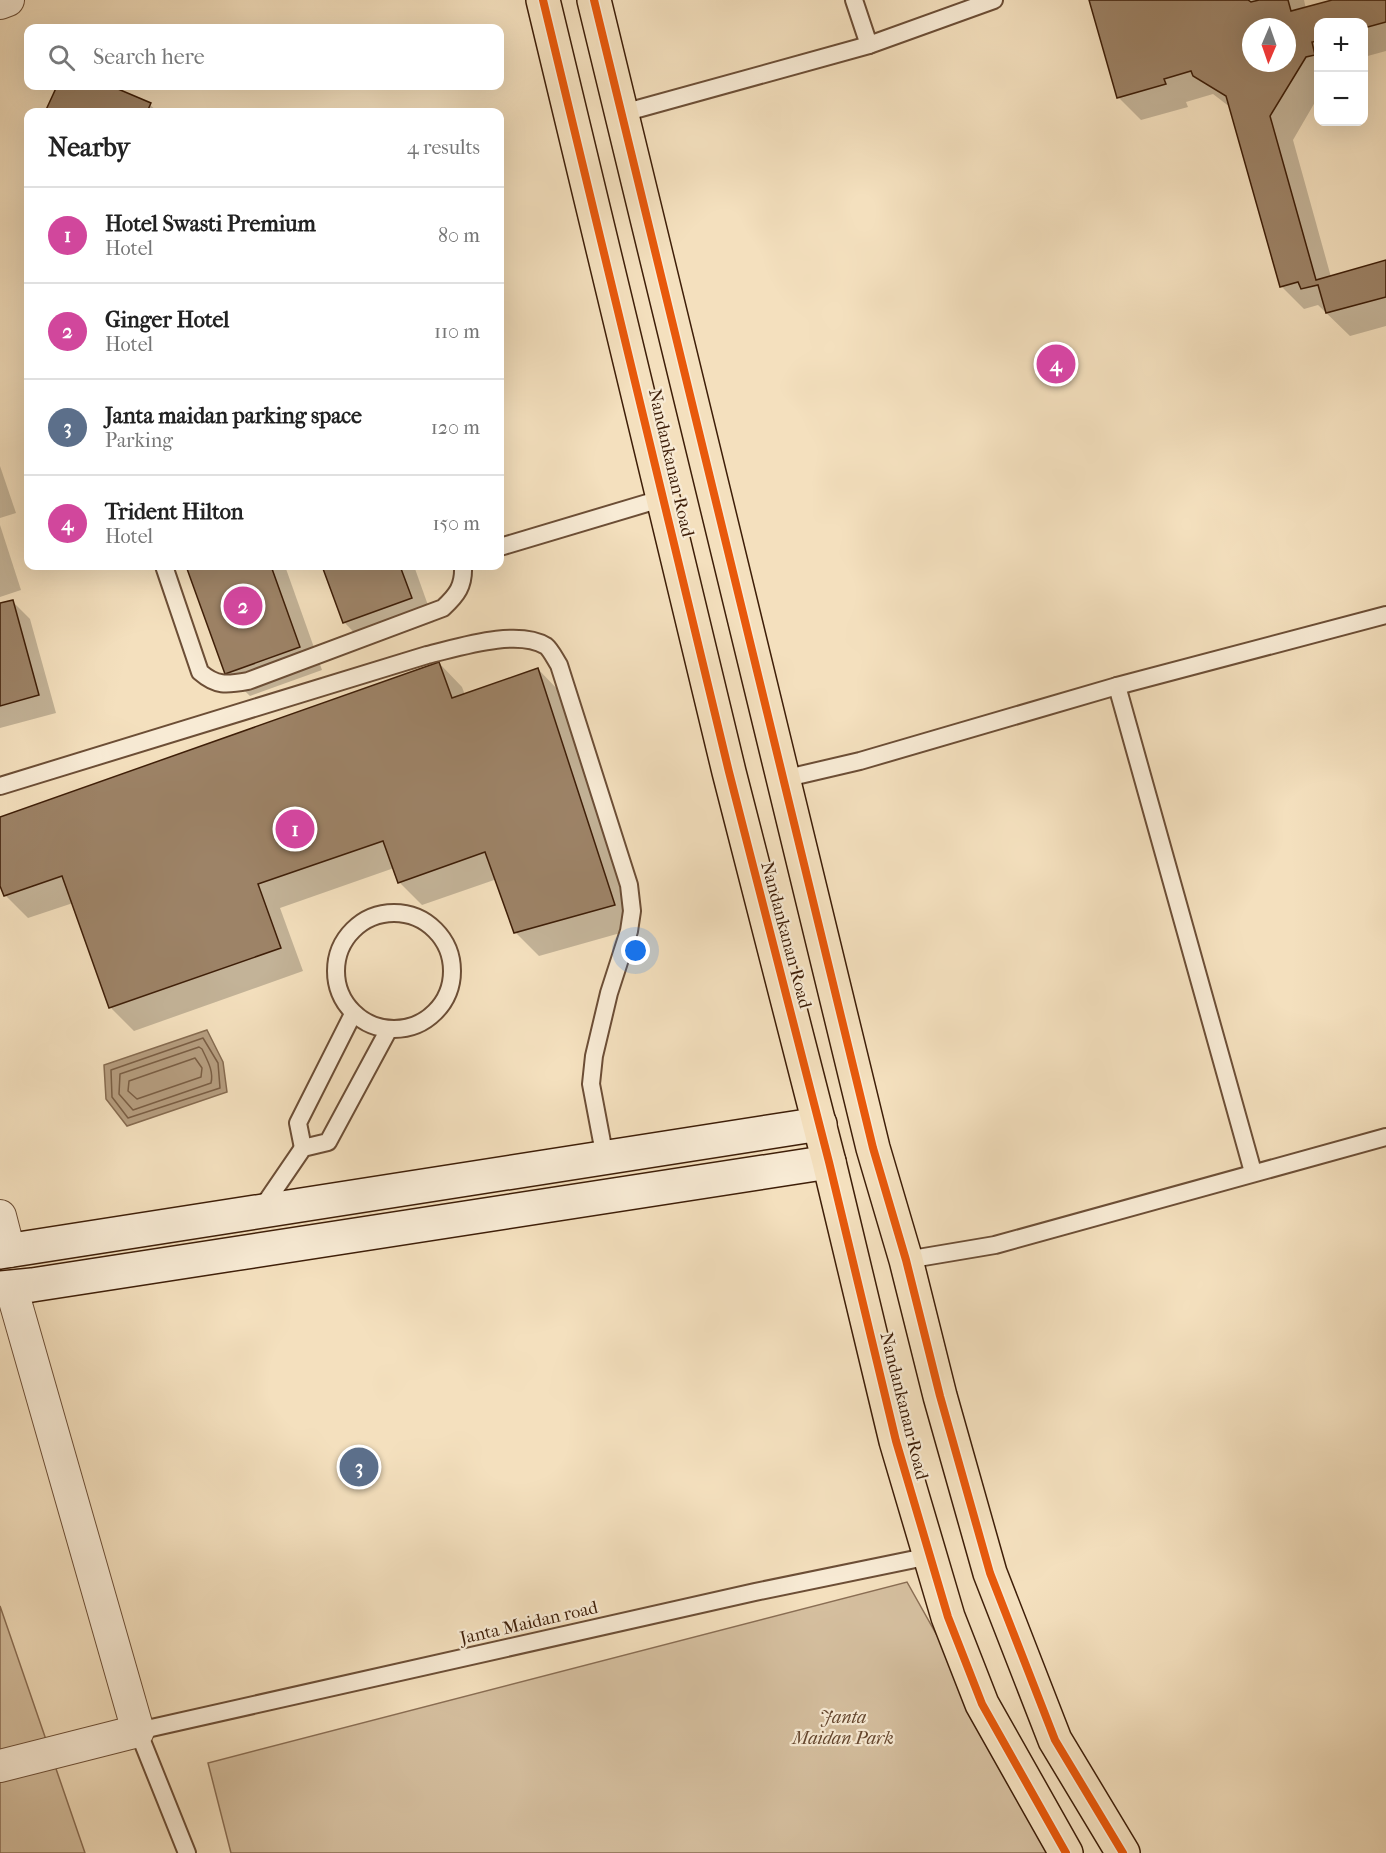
<!DOCTYPE html>
<html lang="en">
<head>
<meta charset="utf-8">
<style>
	body { margin:0; font-family:"IM FELL French Canon",serif; background:#f6f6f6; color:#222 }
	.controls { position:absolute; right:18px; top:18px; display:grid; overflow:hidden; border-radius:12px; box-shadow:0 6px 24px #0002 }
	.controls button { width:54px; height:54px; display:grid; place-items:center; padding:0; border:0; border-bottom:2px solid #e0e0e0; background:#fff; color:#222; font:30px sans-serif }
	.compass { position:absolute; left:1242px; top:18px; width:54px; height:54px; border-radius:50%; background:#fff; box-shadow:0 6px 24px #0002; rotate:182deg }
	.you { position:absolute; left:636px; top:951px; width:21px; height:21px; margin:-15px; border:4px solid #fff; border-radius:50%; background:#1a73e8; box-shadow:0 0 0 9px #1a73e833 }
	.badge { display:grid; place-items:center; width:39px; height:39px; border-radius:50%; background:#1a73e8; color:#fff; font-size:20px; font-weight:700 }
	.pin { position:absolute; translate:-50% -50%; border:3px solid #fff; box-shadow:0 2px 6px #0006 }
	.list { margin:0; padding:0; list-style:none }
	h2 { display:flex; justify-content:space-between; align-items:center; height:78px; margin:0; padding:0 24px; font-size:26px }
	h2 small { font-size:20px; font-weight:400; color:#767676 }
	.list li { display:grid; grid-template-columns:39px 1fr auto; gap:18px; align-items:center; box-sizing:border-box; height:96px; padding:0 24px; border-top:2px solid #e0e0e0 }
	.list b { display:block; font-size:22px; white-space:nowrap }
	.list p { margin:0; font-size:20px; white-space:nowrap; color:#767676 }
	.list em { font-size:20px; font-style:normal; color:#767676 }
	.icon { flex:none; width:33px; height:33px; fill:none; stroke:currentColor; stroke-width:2; stroke-linecap:round; stroke-linejoin:round }
	.map { position:relative; flex:none; width:1386px; height:1853px; overflow:hidden }
	.search { position:absolute; background:#fff; box-shadow:0 6px 24px #0002; left:24px; top:24px; width:480px; height:66px; display:flex; align-items:center; gap:15px; box-sizing:border-box; padding:0 21px; border-radius:12px; color:#767676; font-size:22px }
	.panel { position:absolute; background:#fff; box-shadow:0 6px 24px #0002; left:24px; top:108px; width:480px; height:462px; border-radius:12px }
	.map>svg:first-child { display:block }
</style>
</head>
<body>
<div class="map">
<svg width="1386" height="1853" viewBox="0 0 1386 1853">
	<rect width="100%" height="100%" fill="#f4e0be"/>
	<filter id="stains"><feTurbulence type="fractalNoise" baseFrequency=".00333" numOctaves="4"/><feColorMatrix values="0 0 0 0 .2 0 0 0 0 .09 0 0 0 0 .02 0 0 0 .5 -.17"/></filter>
	<radialGradient id="worn" r=".72"><stop offset=".6" stop-color="#630" stop-opacity="0"/><stop offset="1" stop-color="#630" stop-opacity=".3"/></radialGradient>
	<g fill="#d5bf9f" stroke="#8a6e54" stroke-width="1.5">
		<polygon points="907,1582 1059,1853 231,1853 208,1763"/>
		<polygon points="0,1606 85,1853 0,1853"/>
	</g>
	<polygon fill="#b69e80" stroke="#866b50" stroke-width="1.5" points="207,1030 223,1062 227,1092 127,1126 106,1099 104,1065"/>
	<g fill="#0003" fill-rule="evenodd">
		<path d="M1090 0H1256L1257 2 1264 0H1304L1306 9 1337 0H1386V51L1364 57V22H1318V97L1293 140 1331 277 1386 262V326L1350 336 1318 305 1304 309 1281 286 1230 107 1213 94 1186 102 1188 107 1141 120 1118 97ZM1251 27H1287V63H1251Z"/>
		<polygon points="59,86 107,86 150,105 158,112 47,112"/>
		<polygon points="0,466 16,513 0,518"/>
		<polygon points="0,525 21,590 0,597"/>
		<polygon points="188,566 285,566 322,670 250,696 226,673"/>
		<polygon points="324,566 414,566 434,622 367,646 344,622"/>
		<polygon points="12,601 30,619 56,713 0,728 0,605"/>
		<polygon points="439,663 462,687 465,695 538,669 561,693 638,928 539,956 515,932 497,879 422,905 399,882 394,868 280,908 303,971 134,1031 111,1008 73,903 28,918 5,895 0,881 0,819"/>
	</g>
	<g fill="none" stroke-linecap="round" stroke-linejoin="round">
		<g stroke="#7a5e44" stroke-width="1.5">
			<polygon points="203,1038 218,1063 220,1088 128,1118 112,1097 111,1070"/>
			<path d="M199 1047 202 1049C207 1060 214 1071 211 1083L133 1110 119 1094 120 1074Z"/>
			<polygon points="195,1058 202,1068 201,1077 137,1099 128,1091 129,1081"/>
		</g>
	</g>
	<g fill="#9d8367" stroke="#3e1e08" stroke-width="1.5" fill-rule="evenodd">
		<path d="M1089 0H1248L1251 2 1259 0H1288L1291 11 1332 0H1386V22L1364 28V22H1318V41L1312 42 1315 55 1306 57 1270 116 1316 280 1386 260V297L1326 313 1318 285 1301 289 1298 282 1280 287 1226 96 1193 76 1191 71 1164 79 1166 84 1117 98ZM1251 27H1287V63H1251Z"/>
		<polygon points="57,86 111,86 151,103 147,112 45,112"/>
		<polygon points="186,566 271,566 300,647 225,674"/>
		<polygon points="322,566 400,566 412,598 343,623"/>
		<polygon points="13,600 39,695 0,706 0,603"/>
		<polygon points="439,662 452,698 538,668 615,905 514,933 485,852 398,883 383,841 258,884 281,948 109,1008 62,876 4,896 0,886 0,817"/>
	</g>
	<g fill="none" stroke-linecap="round" stroke-linejoin="round">
		<g stroke="#6c4e36" stroke-width="20">
			<g id="lane">
				<polyline points="854,0 869,45"/>
				<polyline points="623,113 869,45 994,0"/>
				<polyline points="500,547 664,498"/>
				<path d="M164 566 200 672C216 686 226 685 248 681L443 608C457 595 464 586 463 566"/>
				<polyline points="1117,686 1253,1172"/>
				<polyline points="783,779 860,761 1117,686 1386,615"/>
				<path d="M0 786 427 655C457 648 517 628 546 646 551 650 555 659 559 665L629 885 632 911 629 931 609 993 594 1056 591 1084 605 1158"/>
				<circle cx="394" cy="971" r="58"/>
				<polyline points="303,1148 298,1123 353,1014"/>
				<polyline points="260,1211 303,1148 328,1142 389,1029"/>
				<polyline points="906,1260 995,1245 1386,1137"/>
				<polyline points="187,1853 138,1731 755,1592 930,1556"/>
			</g>
		</g>
		<g stroke="#6c4e36" stroke-width="34">
			<g id="street">
				<polyline points="0,3 8,0"/>
				<polyline points="0,1216 9,1251"/>
				<polyline points="0,1766 138,1731 11,1287"/>
			</g>
		</g>
		<g stroke="#3e1e08" stroke-width="36">
			<g id="secondary">
				<polyline points="0,1252 820,1124"/>
				<polyline points="0,1288 32,1285 829,1162"/>
			</g>
		</g>
		<g stroke="#3e1e08" stroke-width="36">
			<g id="primary">
				<polyline points="543,0 729,772 829,1162 896,1441 948,1617 982,1704 1066,1853"/>
				<polyline points="594,0 873,1148 906,1260 940,1396 990,1573 1055,1740 1123,1853"/>
			</g>
		</g>
		<use href="#lane" stroke="#f8ebd5" stroke-width="16"/>
		<use href="#street" stroke="#f8ebd5" stroke-width="32"/>
		<use href="#secondary" stroke="#f8ebd5" stroke-width="33"/>
		<use href="#primary" stroke="#f4e0be" stroke-width="33"/>
		<g stroke="#f8ebd5" stroke-width="11">
			<g id="cycleway">
				<polyline points="543,0 729,772 829,1162 896,1441 948,1617 982,1704 1066,1853"/>
				<polyline points="594,0 873,1148 906,1260 940,1396 990,1573 1055,1740 1123,1853"/>
			</g>
		</g>
		<use href="#cycleway" stroke="#e8590c" stroke-width="8"/>
	</g>
	<g text-anchor="middle" dominant-baseline="central" stroke-width="4.5" stroke-linejoin="round" paint-order="stroke">
		<g font-size="18" fill="#3e1e08" stroke="#f8ebd5">
			<text transform="translate(671 463) rotate(77)">Nandankanan Road</text>
			<text transform="translate(786 935) rotate(75)">Nandankanan Road</text>
			<text transform="translate(904 1406) rotate(76)">Nandankanan Road</text>
			<text transform="translate(529 1623) rotate(-13)">Janta Maidan road</text>
		</g>
		<g font-size="18" font-style="italic" fill="#64462e" stroke="#f8ebd5">
			<text x="843" y="1717">Janta<tspan x="843" dy="21">Maidan Park</tspan></text>
		</g>
	</g>
	<rect width="100%" height="100%" filter="url(#stains)"/>
	<rect width="100%" height="100%" fill="url(#worn)"/>
</svg>
<div class="controls">
<button>+</button>
<button>−</button>
</div>
<svg class="compass" viewBox="-18 -18 36 36"><path d="M0-13l5 13h-10z" fill="#e53935"/><path d="M0 13l5-13h-10z" fill="#767676"/></svg>
<div class="you"></div>
<div class="pin badge" style="left:295px;top:829px;background:#d1479c">1</div>
<div class="pin badge" style="left:243px;top:606px;background:#d1479c">2</div>
<div class="pin badge" style="left:359px;top:1467px;background:#5c6f8a">3</div>
<div class="pin badge" style="left:1056px;top:364px;background:#d1479c">4</div>
<div class="search"><svg class="icon" aria-label="search" viewBox="0 0 24 24"><circle cx="10" cy="10" r="6"/><path d="M15 15l6 6"/></svg>Search here</div>
<section class="panel">
<h2>Nearby<small>4 results</small></h2>
<ul class="list">
<li><span class="badge" style="background:#d1479c">1</span><div><b>Hotel Swasti Premium</b><p>Hotel</p></div><em>80 m</em></li>
<li><span class="badge" style="background:#d1479c">2</span><div><b>Ginger Hotel</b><p>Hotel</p></div><em>110 m</em></li>
<li><span class="badge" style="background:#5c6f8a">3</span><div><b>Janta maidan parking space</b><p>Parking</p></div><em>120 m</em></li>
<li><span class="badge" style="background:#d1479c">4</span><div><b>Trident Hilton</b><p>Hotel</p></div><em>150 m</em></li>
</ul>
</section>
</div>
</body>
</html>
